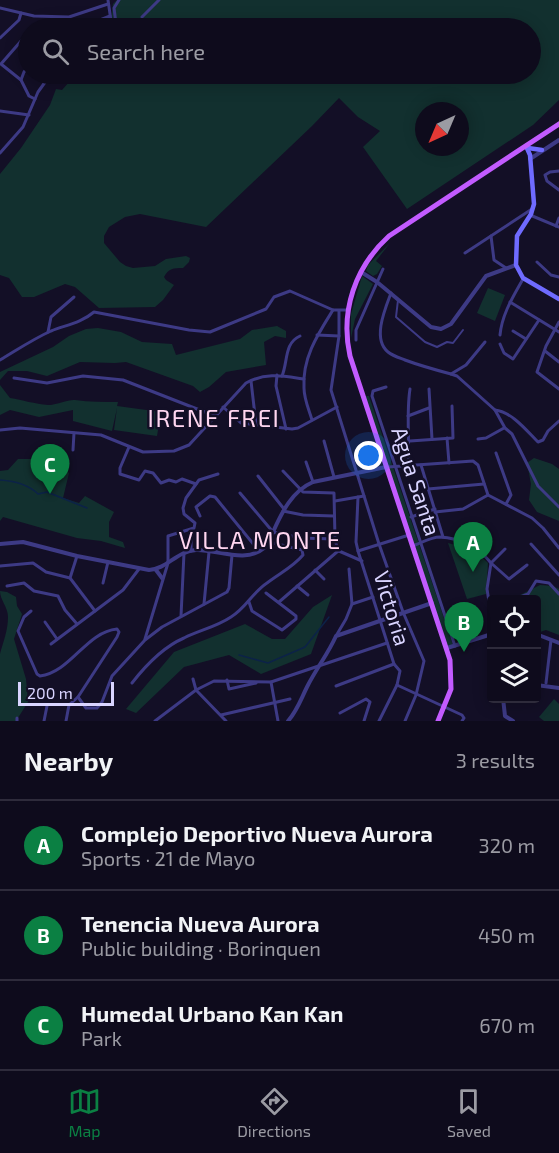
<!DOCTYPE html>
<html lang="en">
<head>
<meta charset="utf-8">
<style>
	body { margin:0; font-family:"Exo 2",sans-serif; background:#1c1929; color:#f1f3f6 }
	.controls { position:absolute; right:18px; bottom:18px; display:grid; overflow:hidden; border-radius:6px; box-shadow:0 3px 15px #0003 }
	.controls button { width:54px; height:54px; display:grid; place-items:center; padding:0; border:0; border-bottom:2px solid #2e2b3b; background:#0e0b1c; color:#f1f3f6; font:30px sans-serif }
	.compass { position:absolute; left:415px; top:102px; width:54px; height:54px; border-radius:50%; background:#0e0b1c; box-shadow:0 3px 15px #0003; rotate:224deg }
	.scale { position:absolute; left:18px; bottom:15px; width:96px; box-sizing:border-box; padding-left:6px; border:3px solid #d9d4ff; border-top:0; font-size:16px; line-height:21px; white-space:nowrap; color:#d9d4ff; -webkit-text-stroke:4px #130f26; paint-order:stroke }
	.you { position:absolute; left:369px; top:456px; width:21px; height:21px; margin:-15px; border:4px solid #fff; border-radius:50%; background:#1a73e8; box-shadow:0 0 0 9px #1a73e833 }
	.badge { display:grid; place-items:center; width:39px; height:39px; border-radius:50%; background:#0b8043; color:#fff; font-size:20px; font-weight:700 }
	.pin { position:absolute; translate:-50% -50px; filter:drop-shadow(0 2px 3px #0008) }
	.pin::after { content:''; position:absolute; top:32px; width:21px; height:18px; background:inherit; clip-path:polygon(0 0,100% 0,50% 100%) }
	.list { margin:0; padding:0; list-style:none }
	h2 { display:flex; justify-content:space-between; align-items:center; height:78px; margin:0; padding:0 24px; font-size:26px }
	h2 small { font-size:20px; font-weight:400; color:#9b9ba3 }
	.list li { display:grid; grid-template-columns:39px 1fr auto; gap:18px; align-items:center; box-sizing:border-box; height:90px; padding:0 24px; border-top:2px solid #2e2b3b }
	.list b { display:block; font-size:22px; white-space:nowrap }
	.list p { margin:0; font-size:20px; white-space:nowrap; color:#9b9ba3 }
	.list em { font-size:20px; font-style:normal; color:#9b9ba3 }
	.icon { flex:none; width:33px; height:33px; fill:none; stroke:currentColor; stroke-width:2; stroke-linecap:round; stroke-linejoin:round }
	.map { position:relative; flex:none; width:559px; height:721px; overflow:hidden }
	.search { position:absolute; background:#0e0b1c; box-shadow:0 3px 15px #0003; left:18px; right:18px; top:18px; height:66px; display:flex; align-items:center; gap:15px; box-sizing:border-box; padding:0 21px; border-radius:33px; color:#9b9ba3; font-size:22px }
	.sheet { height:348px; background:#0e0b1c }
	nav { display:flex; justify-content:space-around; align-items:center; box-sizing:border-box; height:84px; border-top:2px solid #2e2b3b; background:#0e0b1c; font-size:16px; color:#9b9ba3 }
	nav a { display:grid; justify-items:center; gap:3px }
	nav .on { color:#0b8043 }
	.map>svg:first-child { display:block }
</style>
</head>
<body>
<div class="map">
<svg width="559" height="721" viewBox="0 0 559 721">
	<rect width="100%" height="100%" fill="#130f26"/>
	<g fill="#12302f" fill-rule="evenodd">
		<path d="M117 0H559V100L533 125 407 209 363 147 380 131 358 117 339 98 312 126 206 227 140 214 125 217 109 227 104 236V243L120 262 126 266 133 268 155 266 166 259 186 256 190 258 189 262 183 268C173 268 169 268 164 277L166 280 174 285 163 300 155 307 99 308 75 287 65 284 34 297H22L9 278 0 275V174L21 148 50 105 56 89 62 90 70 81 73 83 81 74H530V28H110L113 4ZM424 111H460V147H424Z"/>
		<polygon points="390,243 376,261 382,266 377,274 373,276 366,271 368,265"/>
		<polygon points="362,276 373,284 355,319 351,338 351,314"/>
		<polygon points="488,288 505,295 495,321 477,313"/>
		<path d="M277 326 286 331V338L275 336 264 342 266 365 226 372 209 387 200 392 193 386 126 362 115 363 80 362 47 376 27 371H8L0 380V385L10 398C22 400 35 404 48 405 56 405 70 399 75 400 89 402 104 402 118 402L117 406 161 412 157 436 114 430 117 408 112 431 73 421V410L39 417 10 410 0 415V372L53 347 69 336 86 329 98 328 121 332 142 342 172 344 176 355 240 339 252 330Z"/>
		<polygon points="362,396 369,396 453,645 447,647"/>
		<polygon points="47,447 58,449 62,467 69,473 63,498 79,503 85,496 114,512 109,522 109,537 123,542 125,548 101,541 77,538 3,517 0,521 0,471 8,470 18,459 44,459"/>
		<polygon points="534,458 552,464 559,469 559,521 537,512 529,500 531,484 527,463"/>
		<polygon points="448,543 474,550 488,563 486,594 467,599"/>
		<polygon points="540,585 553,586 559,589 559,635 546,630 537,633 536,600 500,600 516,597"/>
		<path d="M0 591 7 592 16 597 17 606 22 614 14 639 26 679 28 702 16 721H0C0 700 0 675 0 654 3 642 8 631 8 617 8 607 0 600 0 591Z"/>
		<polygon points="332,595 311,654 261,674 229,655 184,667 136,713 126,709 174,652 245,624 272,639 285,639 313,607"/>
		<polygon points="554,699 559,704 559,721 544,721 539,717"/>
	</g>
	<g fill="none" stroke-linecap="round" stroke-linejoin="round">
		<g stroke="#0c2248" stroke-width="1.5">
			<path d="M0 480C14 481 28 484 38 494L47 492 87 508"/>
			<polyline points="239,655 268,663 305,647 329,617"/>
		</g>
		<polyline stroke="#3d3a85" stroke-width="2" points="398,300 396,317 425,342 437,347 447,342 453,343 463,330"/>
		<g stroke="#3d3a85" stroke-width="3">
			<polyline points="108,0 112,28"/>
			<polyline points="0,8 34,16 69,17 108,4"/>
			<polyline points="142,17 159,0"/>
			<polyline points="112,27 116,24 114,8 119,0"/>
			<polyline points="35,28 47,26 61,28 70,24 92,24"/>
			<polyline points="80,28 110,16"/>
			<polyline points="28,33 1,64 21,80 29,96 35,99"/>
			<polyline points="0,38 19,20 21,13"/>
			<polyline points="21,80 24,72 28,67"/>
			<polyline points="0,111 29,115"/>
			<polyline points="0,153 23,127 38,92 51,74"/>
			<polyline points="559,171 550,172 545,175 547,181 559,190"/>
			<polyline points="530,215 559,227"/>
			<polyline points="556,226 559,218"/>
			<polyline points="491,236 494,260 506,268"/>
			<polyline points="465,253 532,209"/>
			<polyline points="537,262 551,275 559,277"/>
			<path d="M391 293C385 309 372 339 388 352 393 356 400 358 405 360 421 366 436 370 451 374L466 365 485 342"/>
			<polyline points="510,302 559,332"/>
			<polyline points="339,311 339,336 331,390 379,544 403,612 424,661 416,695 405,721"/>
			<polyline points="559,322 546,346 537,372 559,389"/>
			<polyline points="513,331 526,339"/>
			<polyline points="48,332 51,317 74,297"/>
			<polyline points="317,335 339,336"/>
			<path d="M500 335C502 314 513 297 523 279"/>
			<polyline points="356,340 356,330 383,269"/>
			<polyline points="500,344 504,353 513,359 539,320"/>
			<polyline points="545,351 559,362"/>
			<path d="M0 360C17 350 33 339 51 331 66 325 81 323 94 312L189 330 210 332 266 309 274 297 290 291 333 310H348"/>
			<path d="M451 374 457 376 495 410C512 412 526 430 538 442L543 440 548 431 559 421"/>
			<polyline points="277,375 276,386 286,429"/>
			<path d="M282 376C288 362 284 343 300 336"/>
			<polyline points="14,378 47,383 83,376 123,380 215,416"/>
			<polyline points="251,381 256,424"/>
			<polyline points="386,387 373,391 372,396 455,646"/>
			<polyline points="429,389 432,439"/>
			<polyline points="223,407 241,423 292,429 298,428 337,407"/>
			<polyline points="495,410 505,428 512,434 538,486 559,507"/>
			<polyline points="408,416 429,408"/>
			<path d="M312 420C309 410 304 399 304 388 302 358 318 334 333 310"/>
			<path d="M0 430 20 428 101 435 143 452 174 451 189 445 246 383C266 372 283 376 304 379"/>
			<polyline points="447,438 449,463"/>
			<polyline points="478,439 486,438 504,428"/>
			<polyline points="324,441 334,477"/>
			<polyline points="410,441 453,438 452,406"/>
			<polyline points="129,447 120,468 120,474 139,480 145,471 153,473 161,483 169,480 176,482 182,479 196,484"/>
			<polyline points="73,450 74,433"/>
			<polyline points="496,453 511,495 506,504"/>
			<polyline points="306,462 313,482"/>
			<polyline points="421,465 443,537"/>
			<path d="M408 466C410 440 406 414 410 389"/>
			<polyline points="388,467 473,461 478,465 488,495 532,518 543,528 559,548"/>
			<polyline points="283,471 303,492 334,493 335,539 338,551"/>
			<polyline points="258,476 284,509"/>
			<polyline points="428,489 484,484"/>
			<polyline points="240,493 273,532 301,538 335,539"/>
			<polyline points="358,497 356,542 358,551 394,664 400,671 397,685 379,721"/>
			<polyline points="335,501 364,496"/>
			<polyline points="283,511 303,515 334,516"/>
			<polyline points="435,512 463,509 488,495"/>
			<polyline points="200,516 196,507 210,496 215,497 259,551"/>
			<polyline points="411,517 435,509"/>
			<polyline points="191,537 191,551"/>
			<polyline points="531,544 559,575"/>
			<path d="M412 546C421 543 431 537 440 537 460 538 479 548 491 563L487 589 492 621"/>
			<polyline points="505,549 491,563 509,579 527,565"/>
			<polyline points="339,551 362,561"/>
			<polyline points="358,551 409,535"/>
			<polyline points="0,566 33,563 46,572 70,578 95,611"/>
			<polyline points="315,570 324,579"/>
			<polyline points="70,578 77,556"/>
			<polyline points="103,583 108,562"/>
			<polyline points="7,586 24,583 34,591 58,596 65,610 77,624"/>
			<polyline points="297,586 308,595"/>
			<polyline points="513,600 528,594 536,581 549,583 559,594"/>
			<polyline points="249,602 252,611 282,630 296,619 296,616 266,593"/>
			<polyline points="279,602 338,551"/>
			<polyline points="204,604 209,552"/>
			<polyline points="352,604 373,597"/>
			<path d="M31 611 24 617 18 631 37 674 40 676C71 672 86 632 117 629L119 632 117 637 78 697 69 705 66 721"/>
			<polyline points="181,616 184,553"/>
			<polyline points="45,622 57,639"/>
			<polyline points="336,636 346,619 352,604 349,569"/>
			<polyline points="145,639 168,563 168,536 194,528 195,523 184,514 183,508 186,498 199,480 218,474"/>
			<polyline points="51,644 123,590 139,569"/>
			<polyline points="193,679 196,690 226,721"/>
			<polyline points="227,680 229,689 256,683"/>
			<polyline points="271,682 278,721"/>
			<path d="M132 683C146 665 163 647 184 638 200 630 216 627 231 617 246 608 252 593 267 583 280 573 293 567 303 555L302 550 269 542"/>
			<polyline points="546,683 551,640"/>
			<polyline points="397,685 462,715 464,718 462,721"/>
			<polyline points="336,686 394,664"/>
			<polyline points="78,697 86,708 97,708 102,702 112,676 145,640 162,627 227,592 229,588 232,555"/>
			<polyline points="340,713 366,699 370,702 364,721"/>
			<polyline points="221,715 290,699"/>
			<polyline points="17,718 17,721"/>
			<polyline points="44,721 47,706"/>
			<polyline points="155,721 196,690 214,681 271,682 387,643"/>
		</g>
		<g stroke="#3d3a85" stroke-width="4">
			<polyline points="530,159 559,140"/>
			<polyline points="361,272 377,282 431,327 441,329 451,324 486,276 516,265"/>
			<path d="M0 544 23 542 77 556 149 570C167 569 177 551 196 550 216 549 246 564 264 548 269 544 271 538 273 532 282 512 292 491 313 482L386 467"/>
			<polyline points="156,570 162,578"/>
			<polyline points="536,634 559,643"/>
			<polyline points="447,648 492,634"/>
			<polyline points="536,685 559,688"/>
			<polyline points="503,698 505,716 513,721"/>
			<path d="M288 721C297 711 301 699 307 687 316 669 328 654 336 636L432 603"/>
		</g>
		<g stroke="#6f6bff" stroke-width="4.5">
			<polyline points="526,146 530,155 534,204 531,214 517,236 516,265 523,278 559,299"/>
			<polyline points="528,148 542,150"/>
		</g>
		<path stroke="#c25bff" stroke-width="5" d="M438 721 451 689 450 660 350 356C340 311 355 267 389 236L559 124"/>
	</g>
	<g text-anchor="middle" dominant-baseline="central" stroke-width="5" stroke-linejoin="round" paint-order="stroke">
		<g font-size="22" fill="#d9d4ff" stroke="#130f26">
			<text transform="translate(417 481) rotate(72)">Agua Santa</text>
			<text transform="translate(393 608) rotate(73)">Victoria</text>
		</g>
		<g font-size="24" letter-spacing="1.5" fill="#ffd6f0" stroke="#130f26">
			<text x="214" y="417">IRENE FREI</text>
			<text x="260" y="539">VILLA MONTE</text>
		</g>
	</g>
</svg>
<div class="controls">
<button><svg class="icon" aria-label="locate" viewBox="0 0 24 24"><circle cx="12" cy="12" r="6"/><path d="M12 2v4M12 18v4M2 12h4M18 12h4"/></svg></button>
<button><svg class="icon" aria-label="layers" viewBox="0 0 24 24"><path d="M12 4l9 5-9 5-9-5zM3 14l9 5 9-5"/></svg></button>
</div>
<svg class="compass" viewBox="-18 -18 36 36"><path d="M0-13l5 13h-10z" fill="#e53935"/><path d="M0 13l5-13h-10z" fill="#9b9ba3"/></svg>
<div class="scale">200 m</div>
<div class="you"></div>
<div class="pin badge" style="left:473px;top:572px">A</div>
<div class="pin badge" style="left:464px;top:652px">B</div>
<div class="pin badge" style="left:50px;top:494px">C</div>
<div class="search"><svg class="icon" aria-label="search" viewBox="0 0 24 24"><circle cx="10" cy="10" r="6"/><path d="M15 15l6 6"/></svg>Search here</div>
</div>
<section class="sheet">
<h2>Nearby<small>3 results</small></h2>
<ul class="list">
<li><span class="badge">A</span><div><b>Complejo Deportivo Nueva Aurora</b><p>Sports · 21 de Mayo</p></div><em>320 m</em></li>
<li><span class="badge">B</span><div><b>Tenencia Nueva Aurora</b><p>Public building · Borinquen</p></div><em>450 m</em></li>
<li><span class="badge">C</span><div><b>Humedal Urbano Kan Kan</b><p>Park</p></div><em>670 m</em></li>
</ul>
</section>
<nav>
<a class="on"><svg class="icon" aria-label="map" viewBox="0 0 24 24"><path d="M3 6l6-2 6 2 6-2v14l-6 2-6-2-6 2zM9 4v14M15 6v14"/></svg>Map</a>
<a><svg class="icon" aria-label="directions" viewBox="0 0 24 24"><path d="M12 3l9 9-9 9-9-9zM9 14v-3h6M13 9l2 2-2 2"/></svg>Directions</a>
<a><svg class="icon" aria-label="saved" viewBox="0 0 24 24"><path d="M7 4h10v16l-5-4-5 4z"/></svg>Saved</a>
</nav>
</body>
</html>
